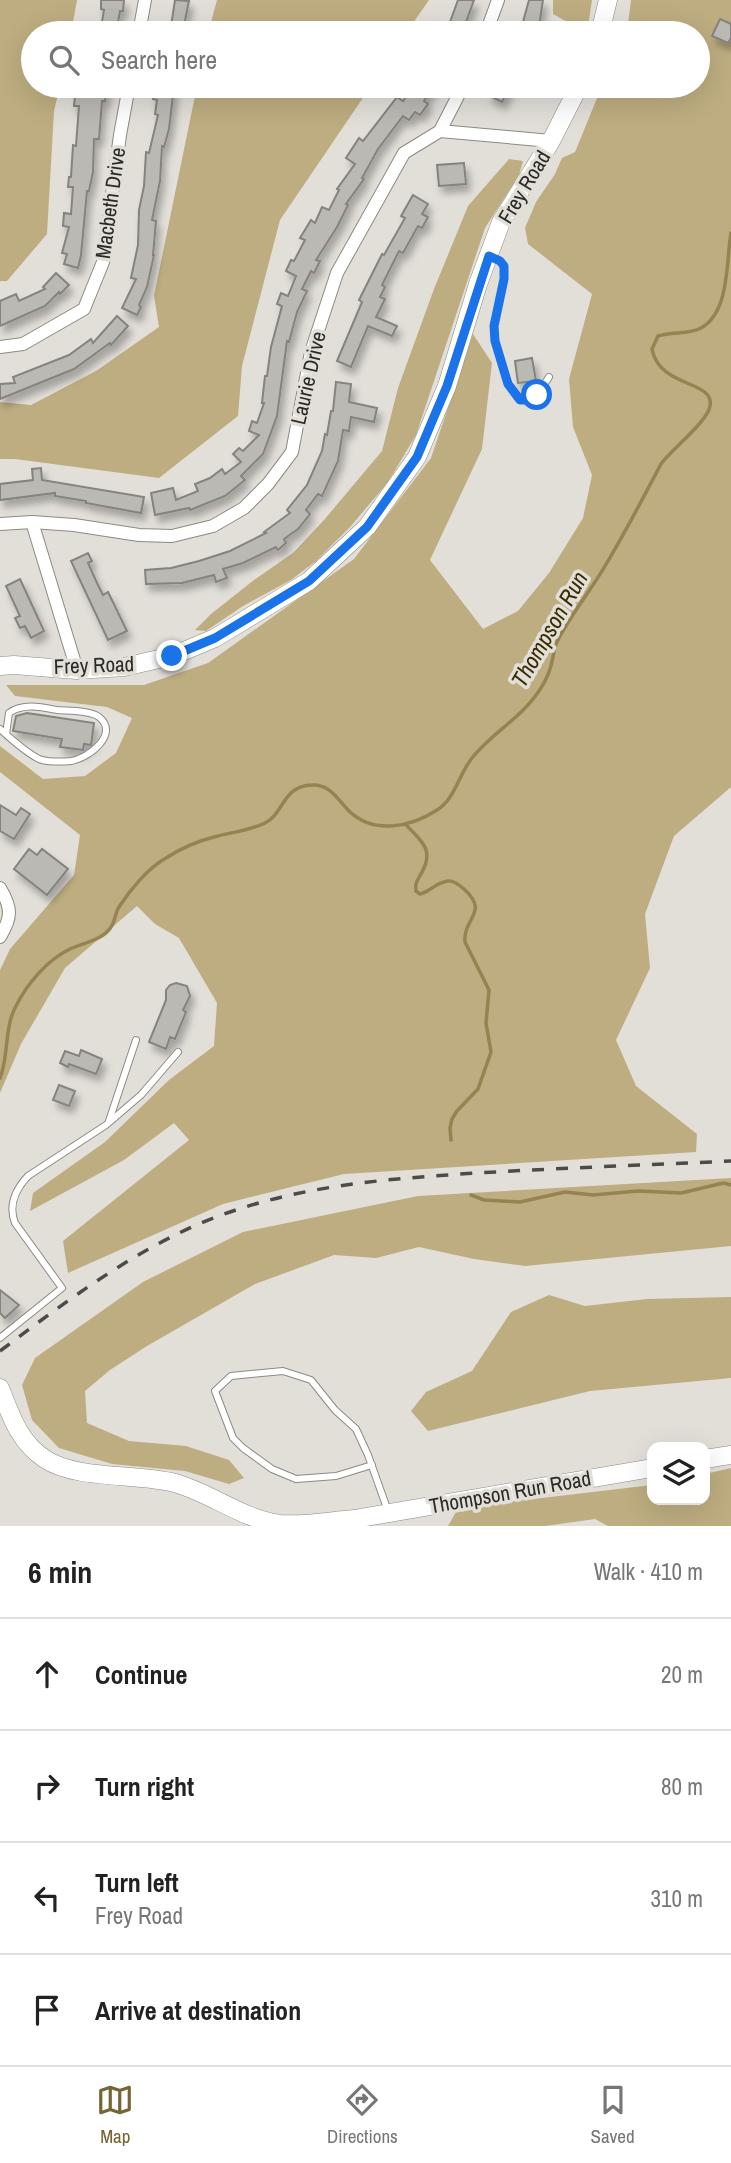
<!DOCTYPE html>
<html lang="en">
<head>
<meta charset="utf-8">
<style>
	body { margin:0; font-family:"Archivo Narrow",sans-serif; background:#f2f2f2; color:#222 }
	.controls { position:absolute; right:21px; bottom:21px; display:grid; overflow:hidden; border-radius:14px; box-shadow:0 7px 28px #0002 }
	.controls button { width:63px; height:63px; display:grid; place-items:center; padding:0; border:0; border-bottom:2px solid #e0e0e0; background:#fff; color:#222; font:35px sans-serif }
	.stop { position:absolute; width:21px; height:21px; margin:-16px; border:5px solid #1a73e8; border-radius:50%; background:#fff }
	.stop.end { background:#1a73e8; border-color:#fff; box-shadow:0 2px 7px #0008 }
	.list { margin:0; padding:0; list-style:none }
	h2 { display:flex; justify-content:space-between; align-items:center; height:91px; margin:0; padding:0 28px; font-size:30px }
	h2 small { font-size:23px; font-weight:400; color:#767676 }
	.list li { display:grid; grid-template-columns:46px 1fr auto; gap:21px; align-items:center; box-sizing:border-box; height:112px; padding:0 28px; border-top:2px solid #e0e0e0 }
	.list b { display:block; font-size:26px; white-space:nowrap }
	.list p { margin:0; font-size:23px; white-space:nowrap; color:#767676 }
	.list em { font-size:23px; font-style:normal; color:#767676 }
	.icon { flex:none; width:38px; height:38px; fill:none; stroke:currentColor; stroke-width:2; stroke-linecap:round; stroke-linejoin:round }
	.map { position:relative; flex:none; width:731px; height:1526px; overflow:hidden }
	.search { position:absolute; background:#fff; box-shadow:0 7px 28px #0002; left:21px; right:21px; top:21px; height:77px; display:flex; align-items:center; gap:18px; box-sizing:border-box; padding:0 24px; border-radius:38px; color:#767676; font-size:26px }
	.sheet { height:539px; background:#fff }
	nav { display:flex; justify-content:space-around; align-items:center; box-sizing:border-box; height:98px; border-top:2px solid #e0e0e0; background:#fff; font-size:19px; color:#767676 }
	nav a { display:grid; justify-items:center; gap:4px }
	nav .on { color:#766433 }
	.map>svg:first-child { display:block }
</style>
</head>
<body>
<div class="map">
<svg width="731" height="1526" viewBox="0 0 731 1526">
	<defs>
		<filter id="shadow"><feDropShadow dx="4" dy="7" stdDeviation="3.5" flood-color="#0004"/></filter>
	</defs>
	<rect width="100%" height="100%" fill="#e2dfd9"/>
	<g fill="#bead80">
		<polygon points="0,0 77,0 71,33 33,33 33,86 60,86 54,111 47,234 7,281 0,281"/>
		<polygon points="217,0 429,0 406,33 208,33"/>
		<polygon points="553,0 592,0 587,33 553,14"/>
		<polygon points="631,0 731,0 731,787 674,836 645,914 650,968 616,1040 636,1086 697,1134 696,1152 344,1174 223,1204 68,1273 63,1241 189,1140 174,1123 124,1160 30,1211 33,1193 105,1142 169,1080 214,1046 217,1003 179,938 155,924 137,906 65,968 21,1044 0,1093 0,970 10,949 74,875 80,835 0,772 0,746 43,779 85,776 116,753 132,718 107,707 15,696 6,685 144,685 208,663 354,559 431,458 473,334 492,363 482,449 430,560 483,629 518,611 549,573 583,518 592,475 573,427 569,379 592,294 528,244 525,228 536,202 555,174 562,158 575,152 602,86 698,86 698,33 624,33 628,24"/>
		<polygon points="197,86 371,86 280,220 242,366 238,416 159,478 15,459 0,459 0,402 31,405 96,371 159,327 154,296"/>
		<polygon points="509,159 523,161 519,175 485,228 416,435 388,482 351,526 316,561 291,580 243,606 206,631 195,630 211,614 254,580 293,553 324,520 382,451 398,388 434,289 468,206"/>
		<polygon points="731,1178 731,1246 525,1266 474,1259 419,1247 376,1258 334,1255 255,1284 147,1346 110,1370 85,1391 87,1423 129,1441 186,1446 229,1460 244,1478 229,1484 185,1471 112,1464 59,1448 32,1420 22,1385 35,1358 143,1282 243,1232 418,1196"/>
		<polygon points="549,1295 585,1306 647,1299 731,1297 731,1378 590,1391 428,1431 411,1411 426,1392 472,1371 511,1312"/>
		<polygon points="731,1468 731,1526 608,1526 595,1519 545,1526 448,1526 456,1512 491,1504 652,1485 652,1500 705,1500 705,1474"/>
	</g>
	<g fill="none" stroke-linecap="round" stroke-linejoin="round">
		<g stroke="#958352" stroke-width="3.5">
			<path d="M405 824C422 841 435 850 421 874 417 881 415 883 416 891L420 894C429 892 435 884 444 882 452 879 458 884 464 889 490 913 463 917 465 942L489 990 486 1023 491 1052 478 1089 457 1111 452 1119 450 1128 451 1140"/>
			<path d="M0 1078C9 1055 4 1028 16 1006 27 984 47 960 70 949 83 943 103 940 111 927 115 922 115 913 119 907 130 890 148 868 166 858 180 849 198 841 214 837 231 832 249 831 265 823 284 814 282 786 312 785 330 784 338 800 349 811 374 835 411 827 437 810 455 799 459 774 472 758 492 733 521 718 539 691 546 681 551 669 553 657 554 652 554 647 557 642 570 615 590 592 605 566 625 533 643 498 661 464 672 449 708 421 710 406 715 380 659 388 652 349L658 336C672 331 688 335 701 328 730 312 726 261 731 233"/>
			<polyline points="471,1195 484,1200 520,1202 565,1192 593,1195 638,1191 681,1193 715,1185 724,1183 731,1185"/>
		</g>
	</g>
	<g fill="#bbb9b3" stroke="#85837d" stroke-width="2" filter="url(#shadow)">
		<polygon points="101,0 124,0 123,11 120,11 116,33 100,33 104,10 101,9"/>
		<polygon points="175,0 189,1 184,25 202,29 202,33 170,33"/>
		<polygon points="458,0 474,0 462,33 446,33"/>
		<polygon points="529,0 543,0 538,33 520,33"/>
		<polygon points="720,19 731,24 731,38 728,43 712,36"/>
		<polygon points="76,86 107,86 105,101 102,101 99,139 94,139 93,172 89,191 87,191 81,255 78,268 64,264 67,254 62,253 69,227 63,226 64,213 71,214 73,187 68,187 69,177 71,177 73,145 76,146 79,106 74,106"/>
		<polygon points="155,86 174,86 169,129 164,147 162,146 160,181 152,220 156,221 153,255 154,255 147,287 139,305 141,307 137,315 122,308 136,279 131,278 138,245 139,210 144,186 146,152 149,153 158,115 155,114 157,100 153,99"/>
		<polygon points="413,86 433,86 424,101 428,104 420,115 415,112 409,120 403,116 378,149 362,178 364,179 346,204 348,205 337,227 316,260 320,261 314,273 311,271 302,289 307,291 297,312 289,342 287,341 277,416 263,454 241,476 245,480 225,496 190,510 189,508 155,515 151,493 173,488 176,500 198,491 195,484 210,478 222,469 225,474 241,462 233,454 239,448 243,451 259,435 249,431 252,421 257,423 264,403 262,403 265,376 267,376 271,347 282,306 277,304 281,293 288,296 296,276 286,271 291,260 294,261 305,240 300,238 311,220 315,223 322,207 329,210 339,190 337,189 355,164 346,158 359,138 363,141 397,97 403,101"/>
		<polygon points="493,86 510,86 502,102 488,95"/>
		<polygon points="464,163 466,184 439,186 437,165"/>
		<polygon points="413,195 428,204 422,214 428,217 422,228 418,226 403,253 399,251 382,285 385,287 380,297 385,299 376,317 397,326 392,336 368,326 351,367 337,361 362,302 359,300 382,254 384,255 405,218 401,216"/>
		<polygon points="56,273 69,285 60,294 59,292 45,306 0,326 0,301 16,294 19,301 45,289 43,287"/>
		<polygon points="117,316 128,326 111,345 110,343 74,369 0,399 0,384 15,383 13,377 69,355 91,339 93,343"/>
		<polygon points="532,358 536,381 518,383 515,361"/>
		<polygon points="336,382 351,384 349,402 377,408 374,422 351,417 349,431 343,430 338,461 322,496 318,494 306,510 310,514 298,529 284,539 286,543 278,550 276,547 243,563 223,569 227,578 216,582 214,575 182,583 146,584 145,570 171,568 199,561 230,551 266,533 264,532 290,513 287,510 307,485 322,451 325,434 327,435 331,411 333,411"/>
		<polygon points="41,468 42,480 144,497 141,513 86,503 86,501 55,496 55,493 0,500 0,484 33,480 32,469"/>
		<polygon points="88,553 92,561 88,563 97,583 103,595 108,592 127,631 108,640 71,561"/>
		<polygon points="20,579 44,631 31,638 25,626 20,628 15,618 20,616 6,586"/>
		<polygon points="27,713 94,723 91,745 84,744 83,750 60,747 62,739 13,731 16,716"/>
		<polygon points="0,805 16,815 21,808 30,814 14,839 0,831"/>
		<polygon points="29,849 37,855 42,849 68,869 47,895 14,869"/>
		<polygon points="176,983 187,986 190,996 183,1010 186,1012 175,1039 170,1037 166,1049 149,1042 166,1000 166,990 170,985"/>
		<polygon points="81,1050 102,1059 96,1074 69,1064 68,1067 60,1063 65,1051 79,1056"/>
		<polygon points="59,1085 75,1091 69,1106 53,1100"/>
		<polygon points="0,1290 19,1305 5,1318 0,1313"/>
	</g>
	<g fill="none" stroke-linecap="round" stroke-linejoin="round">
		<g stroke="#8c8a84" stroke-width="8">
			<g id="lane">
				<path d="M491 256 500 261 504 266V279L494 326 495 341 508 384 521 400C536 399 541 389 549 377"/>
				<path d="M0 729C11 739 25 752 39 759 46 762 63 762 71 761 89 758 120 734 99 717 90 710 68 711 57 710 41 707 23 703 9 713L6 734"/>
				<polyline points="109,1121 136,1040"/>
				<path d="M0 1338 62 1288 15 1223C8 1205 15 1190 28 1176L106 1125 141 1095 178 1052"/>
				<polyline points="372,1465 336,1476 296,1479 272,1469 243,1448 233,1438 215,1391 231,1376 251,1374 283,1371 311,1380 335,1410 356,1429 368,1455 388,1511"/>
			</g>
		</g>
		<g stroke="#8c8a84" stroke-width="14">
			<g id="street">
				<polyline points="139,33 145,0"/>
				<polyline points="486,33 498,0"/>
				<polyline points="440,131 463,86"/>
				<polyline points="0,347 23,344 84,309 103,262 120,135 129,86"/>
				<polyline points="32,522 77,670"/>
				<polyline points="0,524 32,522 74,525 139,535 172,536 213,526 244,508 268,484 292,452 311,352 337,273 404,153 440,131 551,141"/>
				<path d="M0 888C12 908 12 917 0 937"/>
			</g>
		</g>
		<g stroke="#8c8a84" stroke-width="19">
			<g id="secondary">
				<polyline points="600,33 608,0"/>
				<polyline points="0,666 14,665 77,670 124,667 172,656 215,638 309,581 367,527 417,457 447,386 478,284 501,222 551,141 579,86"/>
				<path d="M0 1388C11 1416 19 1442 45 1459 77 1480 137 1473 175 1483 211 1493 242 1519 280 1524 305 1526 329 1521 354 1519L652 1468"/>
				<polyline points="705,1459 731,1455"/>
			</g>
		</g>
		<use href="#lane" stroke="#fff" stroke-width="6"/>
		<use href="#street" stroke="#fff" stroke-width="12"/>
		<use href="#secondary" stroke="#fff" stroke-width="18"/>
		<path stroke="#4c4b47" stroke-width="3.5" stroke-dasharray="12 12" stroke-linecap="butt" d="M0 1351C64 1303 127 1255 201 1223 289 1186 383 1179 477 1173 561 1168 646 1165 731 1161"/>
	</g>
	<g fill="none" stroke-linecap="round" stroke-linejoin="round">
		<polyline stroke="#1a73e8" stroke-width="9" points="172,656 215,638 309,581 367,527 417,457 447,386 489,256 500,261 504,266 504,279 494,326 495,341 508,384 520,400 529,400 537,395"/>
	</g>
	<g text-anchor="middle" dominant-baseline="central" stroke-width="7" stroke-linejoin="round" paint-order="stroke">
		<g font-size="21" fill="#2a2926" stroke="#e2dfd9">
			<text transform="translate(524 187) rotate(-59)">Frey Road</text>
			<text transform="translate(110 203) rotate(-82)">Macbeth Drive</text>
			<text transform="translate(308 378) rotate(-77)">Laurie Drive</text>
			<text transform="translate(94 665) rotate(-2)">Frey Road</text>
			<text transform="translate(510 1492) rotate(-10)">Thompson Run Road</text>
		</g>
		<g font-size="23" font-style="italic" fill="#382b00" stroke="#e2dfd9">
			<text transform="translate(549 629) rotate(-60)">Thompson Run</text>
		</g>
	</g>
</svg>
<div class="controls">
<button><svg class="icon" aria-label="layers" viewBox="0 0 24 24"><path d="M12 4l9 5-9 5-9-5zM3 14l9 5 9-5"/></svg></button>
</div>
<div class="stop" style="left:537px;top:395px"></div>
<div class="stop end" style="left:172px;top:656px"></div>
<div class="search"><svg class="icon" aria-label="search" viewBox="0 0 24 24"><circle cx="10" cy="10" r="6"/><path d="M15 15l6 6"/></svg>Search here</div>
</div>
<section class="sheet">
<h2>6 min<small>Walk · 410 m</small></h2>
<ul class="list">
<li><svg class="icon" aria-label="ahead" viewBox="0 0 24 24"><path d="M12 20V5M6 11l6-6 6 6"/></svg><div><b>Continue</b></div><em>20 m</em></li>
<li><svg class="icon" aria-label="right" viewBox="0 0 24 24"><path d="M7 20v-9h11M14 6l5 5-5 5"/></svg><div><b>Turn right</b></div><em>80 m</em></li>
<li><svg class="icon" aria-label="left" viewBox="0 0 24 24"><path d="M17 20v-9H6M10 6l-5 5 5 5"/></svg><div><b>Turn left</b><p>Frey Road</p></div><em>310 m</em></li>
<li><svg class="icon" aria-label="arrive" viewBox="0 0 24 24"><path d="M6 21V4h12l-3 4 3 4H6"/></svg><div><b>Arrive at destination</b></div></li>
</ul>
</section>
<nav>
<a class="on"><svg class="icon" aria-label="map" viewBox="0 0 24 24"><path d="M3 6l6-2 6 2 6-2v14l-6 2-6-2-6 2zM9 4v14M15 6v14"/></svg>Map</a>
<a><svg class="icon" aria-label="directions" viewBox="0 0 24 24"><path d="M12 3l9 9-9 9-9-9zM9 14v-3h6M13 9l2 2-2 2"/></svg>Directions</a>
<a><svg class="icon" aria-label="saved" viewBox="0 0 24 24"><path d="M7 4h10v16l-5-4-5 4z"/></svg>Saved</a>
</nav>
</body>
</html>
